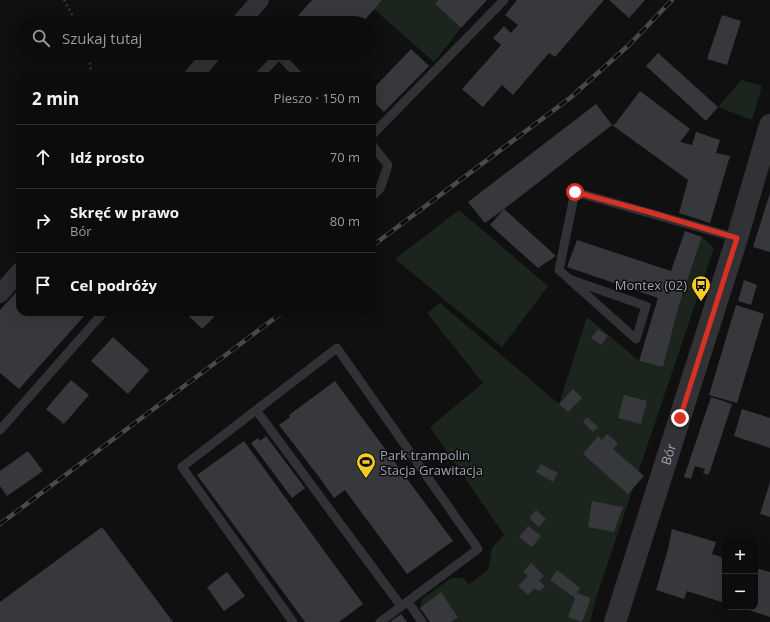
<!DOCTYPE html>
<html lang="pl">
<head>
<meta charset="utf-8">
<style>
	body { margin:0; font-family:"Open Sans",sans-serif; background:#151516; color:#f1f3f6 }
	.controls { position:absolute; right:12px; bottom:12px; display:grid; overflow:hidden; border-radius:8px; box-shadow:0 4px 16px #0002 }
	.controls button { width:36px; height:36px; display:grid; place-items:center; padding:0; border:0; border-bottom:1px solid #2c2c2e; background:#0c0c0d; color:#f1f3f6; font:20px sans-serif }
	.stop { position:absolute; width:12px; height:12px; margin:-9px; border:3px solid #d93025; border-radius:50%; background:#fff }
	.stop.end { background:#d93025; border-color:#fff; box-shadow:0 1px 4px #0008 }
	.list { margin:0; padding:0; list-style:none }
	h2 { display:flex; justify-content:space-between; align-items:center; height:52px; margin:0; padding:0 16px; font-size:17px }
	h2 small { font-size:13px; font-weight:400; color:#9a9b9d }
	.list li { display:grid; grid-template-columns:26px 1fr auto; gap:12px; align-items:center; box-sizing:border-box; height:64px; padding:0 16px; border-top:1px solid #2c2c2e }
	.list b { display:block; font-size:15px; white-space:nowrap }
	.list p { margin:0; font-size:13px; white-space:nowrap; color:#9a9b9d }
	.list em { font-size:13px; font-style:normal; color:#9a9b9d }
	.icon { flex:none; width:22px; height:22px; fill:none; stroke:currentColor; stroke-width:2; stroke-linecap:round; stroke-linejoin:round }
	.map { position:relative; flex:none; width:770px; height:622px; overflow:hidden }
	.search { position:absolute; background:#0c0c0d; box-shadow:0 4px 16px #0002; left:16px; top:16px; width:360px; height:44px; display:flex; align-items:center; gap:10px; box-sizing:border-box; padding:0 14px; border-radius:22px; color:#9a9b9d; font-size:15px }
	.panel { position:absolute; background:#0c0c0d; box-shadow:0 4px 16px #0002; left:16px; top:72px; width:360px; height:244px; border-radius:12px }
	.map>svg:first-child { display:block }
</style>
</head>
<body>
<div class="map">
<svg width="770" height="622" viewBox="0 0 770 622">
	<rect width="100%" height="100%" fill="#101011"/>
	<g fill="#1c241e">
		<polygon points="382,0 438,0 435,4 461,28 434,62 374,9"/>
		<polygon points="741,80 762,86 752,120 718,107"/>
		<polygon points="459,210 548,286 502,347 395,259"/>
		<polygon points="702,237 714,248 596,598 590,622 451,622 458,616 441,593 420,608 422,599 451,578 463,578 469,584 488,570 492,548 504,535 430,427 483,383 427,313 440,303 559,404 587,317 639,361 663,367 679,305"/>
	</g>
	<g fill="#37383c">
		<polygon points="312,0 382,0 362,23 304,23 297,17"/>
		<polygon points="438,0 487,0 461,28 435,4"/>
		<polygon points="517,0 604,0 555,57 549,53 513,95 502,85 483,107 462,89 501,45 493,38 504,26 511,33 518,25 505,15"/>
		<polygon points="609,0 645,0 629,18"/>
		<polygon points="722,15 741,21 727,65 707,59"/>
		<polygon points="411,49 429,66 384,112 372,100 372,90"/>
		<polygon points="658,53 718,107 706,121 646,66"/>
		<polygon points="640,91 690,129 680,142 692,145 696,132 720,140 716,153 730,156 710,223 679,213 688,180 612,125 615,124"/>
		<polygon points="596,104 612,125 504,209 485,223 468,202"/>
		<polygon points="770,193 770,252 753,247"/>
		<polygon points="504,209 556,256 538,268 490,225"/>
		<polygon points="685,231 702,237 679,305 663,367 639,361 658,298 567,267 577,240 671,271"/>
		<polygon points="744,280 757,285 751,305 738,301"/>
		<polygon points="20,288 20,312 83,312 86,314 19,389 0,373 0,310"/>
		<polygon points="736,305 764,314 737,403 709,395"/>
		<polygon points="185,312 213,312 216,315 202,329"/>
		<polygon points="598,329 608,336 601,345 591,338"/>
		<polygon points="113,337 149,370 128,394 91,361"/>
		<polygon points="71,380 89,395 64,424 46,409"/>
		<polygon points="335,381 453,541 407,574 345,490 334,498 319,477 279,425 290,417 289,415"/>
		<polygon points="573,389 582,398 568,412 559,404"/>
		<polygon points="624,395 647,401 641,424 618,418"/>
		<polygon points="711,397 732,404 710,471 708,475 703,473 705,469 695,466 691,479 684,477"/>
		<polygon points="742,409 770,418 770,448 734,436"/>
		<polygon points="587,417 598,427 593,432 583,422"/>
		<polygon points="607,434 618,443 613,449 644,476 628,494 583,454 598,436 602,440"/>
		<polygon points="266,436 305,488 292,498 251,443 258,438 260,441"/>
		<polygon points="244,441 363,604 339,622 305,622 197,475"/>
		<polygon points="28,451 43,471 7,496 0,486 0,471"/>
		<polygon points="541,464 558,473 553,482 536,472"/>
		<polygon points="770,482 770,517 760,514"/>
		<polygon points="592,501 623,507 614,532 588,527"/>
		<polygon points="536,510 546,519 539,527 529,518"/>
		<polygon points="528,526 541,536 532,547 519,537"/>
		<polygon points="102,527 173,622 0,622 0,602"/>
		<polygon points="672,529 716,542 712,554 725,558 725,603 687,591 684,599 656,590 668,549"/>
		<polygon points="531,563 544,576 539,581 545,586 540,591 534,589 528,595 518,586 528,576 523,572"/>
		<polygon points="755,568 770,572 770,617 740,607 755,607"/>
		<polygon points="557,570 580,588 577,593 591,598 582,622 568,617 575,598 550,580"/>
		<polygon points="227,572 245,596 224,611 207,587"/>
		<polygon points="441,592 458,617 451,622 430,622 420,608"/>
		<polygon points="401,614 407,622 390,622"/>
	</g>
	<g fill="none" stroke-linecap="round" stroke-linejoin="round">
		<g stroke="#37383d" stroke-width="2.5" stroke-dasharray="2 3" stroke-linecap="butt">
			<polyline points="64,0 77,23"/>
			<polyline points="87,53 91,67 88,76"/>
		</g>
		<g stroke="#313136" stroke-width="9">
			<polyline points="259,76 279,55 299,76"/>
			<polyline points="372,135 504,0"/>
			<polyline points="372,145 388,165 380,189 372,196"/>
			<polyline points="569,279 646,306 636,339 569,279 559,270 575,192 737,238"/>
			<polyline points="256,410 401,606"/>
			<polyline points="0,430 102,314 100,312"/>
			<polyline points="408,602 422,622"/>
			<polyline points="293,622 182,467 337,348 478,549 380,622"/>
		</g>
		<g stroke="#313136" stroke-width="18">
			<polyline points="240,23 260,0"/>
			<polyline points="193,76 213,53"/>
			<polyline points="0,294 20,271"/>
		</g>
		<path stroke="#313136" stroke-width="22" id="s1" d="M615 622 737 238 770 125"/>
		<g stroke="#48494f" stroke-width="4.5">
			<g id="rail">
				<polyline points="372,246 570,98 630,44 672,0"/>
				<polyline points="0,524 283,312"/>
			</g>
		</g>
		<use href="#rail" stroke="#0b0b0c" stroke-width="3" stroke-dasharray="9" stroke-linecap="butt"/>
	</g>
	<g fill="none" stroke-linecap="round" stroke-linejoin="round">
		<polyline stroke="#d93025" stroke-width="5" points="575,192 649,212 737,238 680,418"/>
	</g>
	<defs>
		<g id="bus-pin" transform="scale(1)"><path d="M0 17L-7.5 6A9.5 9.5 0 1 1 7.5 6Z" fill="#f5cc24" stroke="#0b0b0c"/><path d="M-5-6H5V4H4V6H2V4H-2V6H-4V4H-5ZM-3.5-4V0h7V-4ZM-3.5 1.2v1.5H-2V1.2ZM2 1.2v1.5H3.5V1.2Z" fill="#111"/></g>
		<g id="stadium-pin" transform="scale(1)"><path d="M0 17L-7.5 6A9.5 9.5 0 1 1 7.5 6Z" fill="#f5cc24" stroke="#0b0b0c"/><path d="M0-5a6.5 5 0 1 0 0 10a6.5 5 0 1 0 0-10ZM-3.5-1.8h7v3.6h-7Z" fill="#111"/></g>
	</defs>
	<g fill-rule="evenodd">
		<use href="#bus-pin" x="701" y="285"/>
		<use href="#stadium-pin" x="366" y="462"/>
	</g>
	<g text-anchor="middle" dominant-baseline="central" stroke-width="3" stroke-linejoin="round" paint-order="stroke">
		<g font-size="13" fill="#a1a4b3" stroke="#0b0b0c" text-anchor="end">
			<text x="687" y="285">Montex (02)</text>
			<text x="380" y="455" text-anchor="start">Park trampolin<tspan x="380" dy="15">Stacja Grawitacja</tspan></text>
		</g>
		<g font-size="13" fill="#a1a4b3" stroke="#0b0b0c">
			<text stroke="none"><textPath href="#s1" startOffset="176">Bór</textPath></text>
		</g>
	</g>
</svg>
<div class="controls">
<button>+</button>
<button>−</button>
</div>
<div class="stop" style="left:575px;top:192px"></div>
<div class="stop end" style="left:680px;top:418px"></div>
<div class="search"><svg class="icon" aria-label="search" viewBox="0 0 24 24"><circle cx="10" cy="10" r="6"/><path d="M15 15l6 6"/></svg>Szukaj tutaj</div>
<section class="panel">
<h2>2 min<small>Pieszo · 150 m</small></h2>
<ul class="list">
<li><svg class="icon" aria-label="ahead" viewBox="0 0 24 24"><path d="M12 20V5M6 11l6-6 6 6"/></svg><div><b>Idź prosto</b></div><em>70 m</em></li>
<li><svg class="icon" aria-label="right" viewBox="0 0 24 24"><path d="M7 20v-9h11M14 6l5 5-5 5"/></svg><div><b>Skręć w prawo</b><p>Bór</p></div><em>80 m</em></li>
<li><svg class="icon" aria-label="arrive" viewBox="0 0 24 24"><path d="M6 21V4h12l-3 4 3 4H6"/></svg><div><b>Cel podróży</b></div></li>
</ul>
</section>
</div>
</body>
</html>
